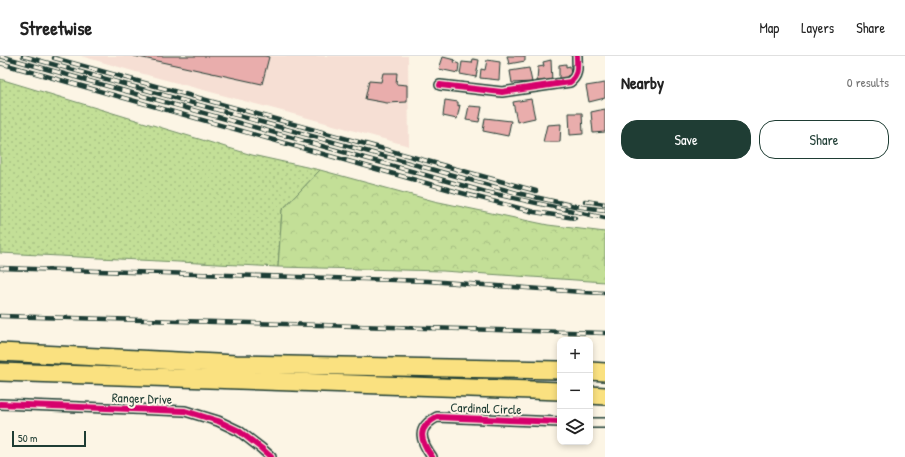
<!DOCTYPE html>
<html lang="en">
<head>
<meta charset="utf-8">
<style>
	body { margin:0; font-family:"Patrick Hand",sans-serif; background:#f6f6f6; color:#222 }
	.controls { position:absolute; right:12px; bottom:12px; display:grid; overflow:hidden; border-radius:8px; box-shadow:0 2px 6px #0003 }
	.controls button { width:36px; height:36px; display:grid; place-items:center; padding:0; border:0; border-bottom:1px solid #e0e0e0; background:#fff; color:#222; font:20px sans-serif }
	.scale { position:absolute; left:12px; bottom:10px; width:74px; box-sizing:border-box; padding-left:4px; border:2px solid #1f3d34; border-top:0; font-size:11px; line-height:14px; white-space:nowrap; color:#1f3d34; -webkit-text-stroke:3px #fcf5e5; paint-order:stroke }
	.list { margin:0; padding:0; list-style:none }
	h2 { display:flex; justify-content:space-between; align-items:center; height:52px; margin:0; padding:0 16px; font-size:17px }
	h2 small { font-size:13px; font-weight:400; color:#767676 }
	.actions { display:flex; gap:8px; padding:12px 16px }
	.actions a { flex:1; padding:9px 0; border:1px solid #1f3d34; border-radius:16px; text-align:center; font-size:14px; color:#1f3d34 }
	.actions .main { background:#1f3d34; color:#fff }
	.icon { flex:none; width:22px; height:22px; fill:none; stroke:currentColor; stroke-width:2; stroke-linecap:round; stroke-linejoin:round }
	.map { position:relative; flex:none; width:605px; height:401px; overflow:hidden }
	header { display:flex; align-items:center; gap:24px; box-sizing:border-box; height:56px; padding:0 20px; background:#fff; border-bottom:1px solid #e0e0e0 }
	header strong { font-size:19px }
	nav { display:flex; gap:22px; margin-inline-start:auto; font-size:14px }
	main { display:flex }
	aside { flex:1; background:#fff }
	.map>svg:first-child { display:block }
</style>
</head>
<body>
<header>
<strong>Streetwise</strong>
<nav><a>Map</a><a>Layers</a><a>Share</a></nav>
</header>
<main>
<div class="map">
<svg width="605" height="401" viewBox="0 0 605 401">
	<defs>
		<pattern id="grass-dots" width="8" height="8" patternUnits="userSpaceOnUse"><rect width="8" height="8" fill="#c3df97"/><path d="M2 2h.1M6 6h.1" fill="none" stroke="#a7c083" stroke-width="1.8" stroke-linecap="round"/></pattern>
		<pattern id="forest-crowns" width="20" height="18" patternUnits="userSpaceOnUse"><rect width="20" height="18" fill="#c3df97"/><path d="M2 6a3 3 0 1 1 6 0M12 15a3 3 0 1 1 6 0" fill="none" stroke="#a7c083"/></pattern>
	</defs>
	<rect width="100%" height="100%" fill="#fcf5e5"/>
	<filter id="ink" filterUnits="userSpaceOnUse"><feTurbulence type="fractalNoise" baseFrequency=".025" numOctaves="2"/><feDisplacementMap in="SourceGraphic" scale="8" xChannelSelector="R" yChannelSelector="G"/><feConvolveMatrix kernelMatrix="1 2 1 2 8 2 1 2 1" color-interpolation-filters="sRGB"/></filter>
	<g filter="url(#ink)">
		<polygon fill="#f6dfd4" points="81,0 408,0 409,90 297,59 136,16"/>
		<polygon fill="url(#grass-dots)" stroke="#718e66" points="0,23 252,99 320,114 282,154 278,211 0,197"/>
		<polygon fill="url(#forest-crowns)" stroke="#718e66" points="320,114 434,145 548,169 605,176 605,226 443,215 278,211 282,154"/>
		<g fill="#e9adac" stroke="#1f3d34">
			<polygon points="134,0 265,0 269,1 262,28"/>
			<polygon points="507,0 525,0 525,5 509,8"/>
			<polygon points="443,1 455,4 454,6 459,8 458,17 439,13"/>
			<polygon points="473,3 479,4 476,21 460,18 462,6 472,7"/>
			<polygon points="487,4 500,6 499,24 480,22 481,13 485,14"/>
			<polygon points="551,4 552,26 537,25 538,11 544,10 543,6"/>
			<polygon points="566,8 566,11 570,10 571,19 567,20 567,24 559,25 559,9"/>
			<polygon points="529,12 532,26 512,27 510,15"/>
			<polygon points="383,17 397,17 396,28 407,29 407,46 387,47 365,43 369,25 381,26"/>
			<polygon points="605,27 605,42 589,46 586,30"/>
			<polygon points="531,43 535,62 517,66 513,46"/>
			<polygon points="445,44 458,46 458,50 460,49 457,63 443,60"/>
			<polygon points="469,50 482,51 479,66 466,64"/>
			<polygon points="605,53 605,76 593,77 591,56"/>
			<polygon points="569,57 582,57 583,78 570,79"/>
			<polygon points="485,62 511,65 508,80 483,75"/>
			<polygon points="561,68 560,86 543,86 547,69"/>
		</g>
		<g fill="none" stroke-linecap="round" stroke-linejoin="round">
			<g stroke="#1f3d34" stroke-width="12">
				<g id="street">
					<path d="M440 29 502 36 570 26C579 19 577 11 577 0"/>
					<polyline points="0,348 185,355 218,365 239,375 261,392 271,401"/>
					<polyline points="590,367 605,367"/>
					<path d="M432 401C420 384 416 372 437 361L560 366"/>
				</g>
			</g>
			<g stroke="#1f3d34" stroke-width="20">
				<g id="highway">
					<polyline points="0,296 236,308 560,314"/>
					<polyline points="590,315 605,316"/>
					<polyline points="0,316 560,335"/>
					<polyline points="590,339 605,340"/>
				</g>
			</g>
			<use href="#street" stroke="#fcf5e5" stroke-width="9"/>
			<use href="#highway" stroke="#fae180" stroke-width="17"/>
			<g stroke="#1f3d34" stroke-width="4.5">
				<g id="rail">
					<polyline points="0,0 486,136 605,162"/>
					<polyline points="23,0 517,137 575,150 605,154"/>
					<polyline points="54,2 536,135"/>
					<polyline points="0,7 458,136 534,156 575,162"/>
					<polyline points="585,145 605,148"/>
					<polyline points="0,212 428,225 582,236 605,237"/>
					<polyline points="0,260 605,277"/>
				</g>
			</g>
			<use href="#rail" stroke="#fcf5e5" stroke-width="3" stroke-dasharray="9" stroke-linecap="butt"/>
			<g stroke="#fcf5e5" stroke-width="8">
				<g id="cycleway">
					<path d="M440 29 502 36 570 26C579 19 577 11 577 0"/>
					<polyline points="0,348 185,355 218,365 239,375 261,392 271,401"/>
					<path d="M432 401C420 384 416 372 437 361L560 366"/>
				</g>
			</g>
			<use href="#cycleway" stroke="#d6006c" stroke-width="6"/>
		</g>
	</g>
	<g text-anchor="middle" dominant-baseline="central" stroke-width="4" stroke-linejoin="round" paint-order="stroke">
		<g font-size="13" fill="#1f3d34" stroke="#fcf5e5">
			<text transform="translate(142 342) rotate(2)">Ranger Drive</text>
			<text transform="translate(486 352) rotate(2)">Cardinal Circle</text>
		</g>
	</g>
</svg>
<div class="controls">
<button>+</button>
<button>−</button>
<button><svg class="icon" aria-label="layers" viewBox="0 0 24 24"><path d="M12 4l9 5-9 5-9-5zM3 14l9 5 9-5"/></svg></button>
</div>
<div class="scale">50 m</div>
</div>
<aside>
<h2>Nearby<small>0 results</small></h2>
<ul class="list">
</ul>
<div class="actions"><a class="main">Save</a><a>Share</a></div>
</aside>
</main>
</body>
</html>
